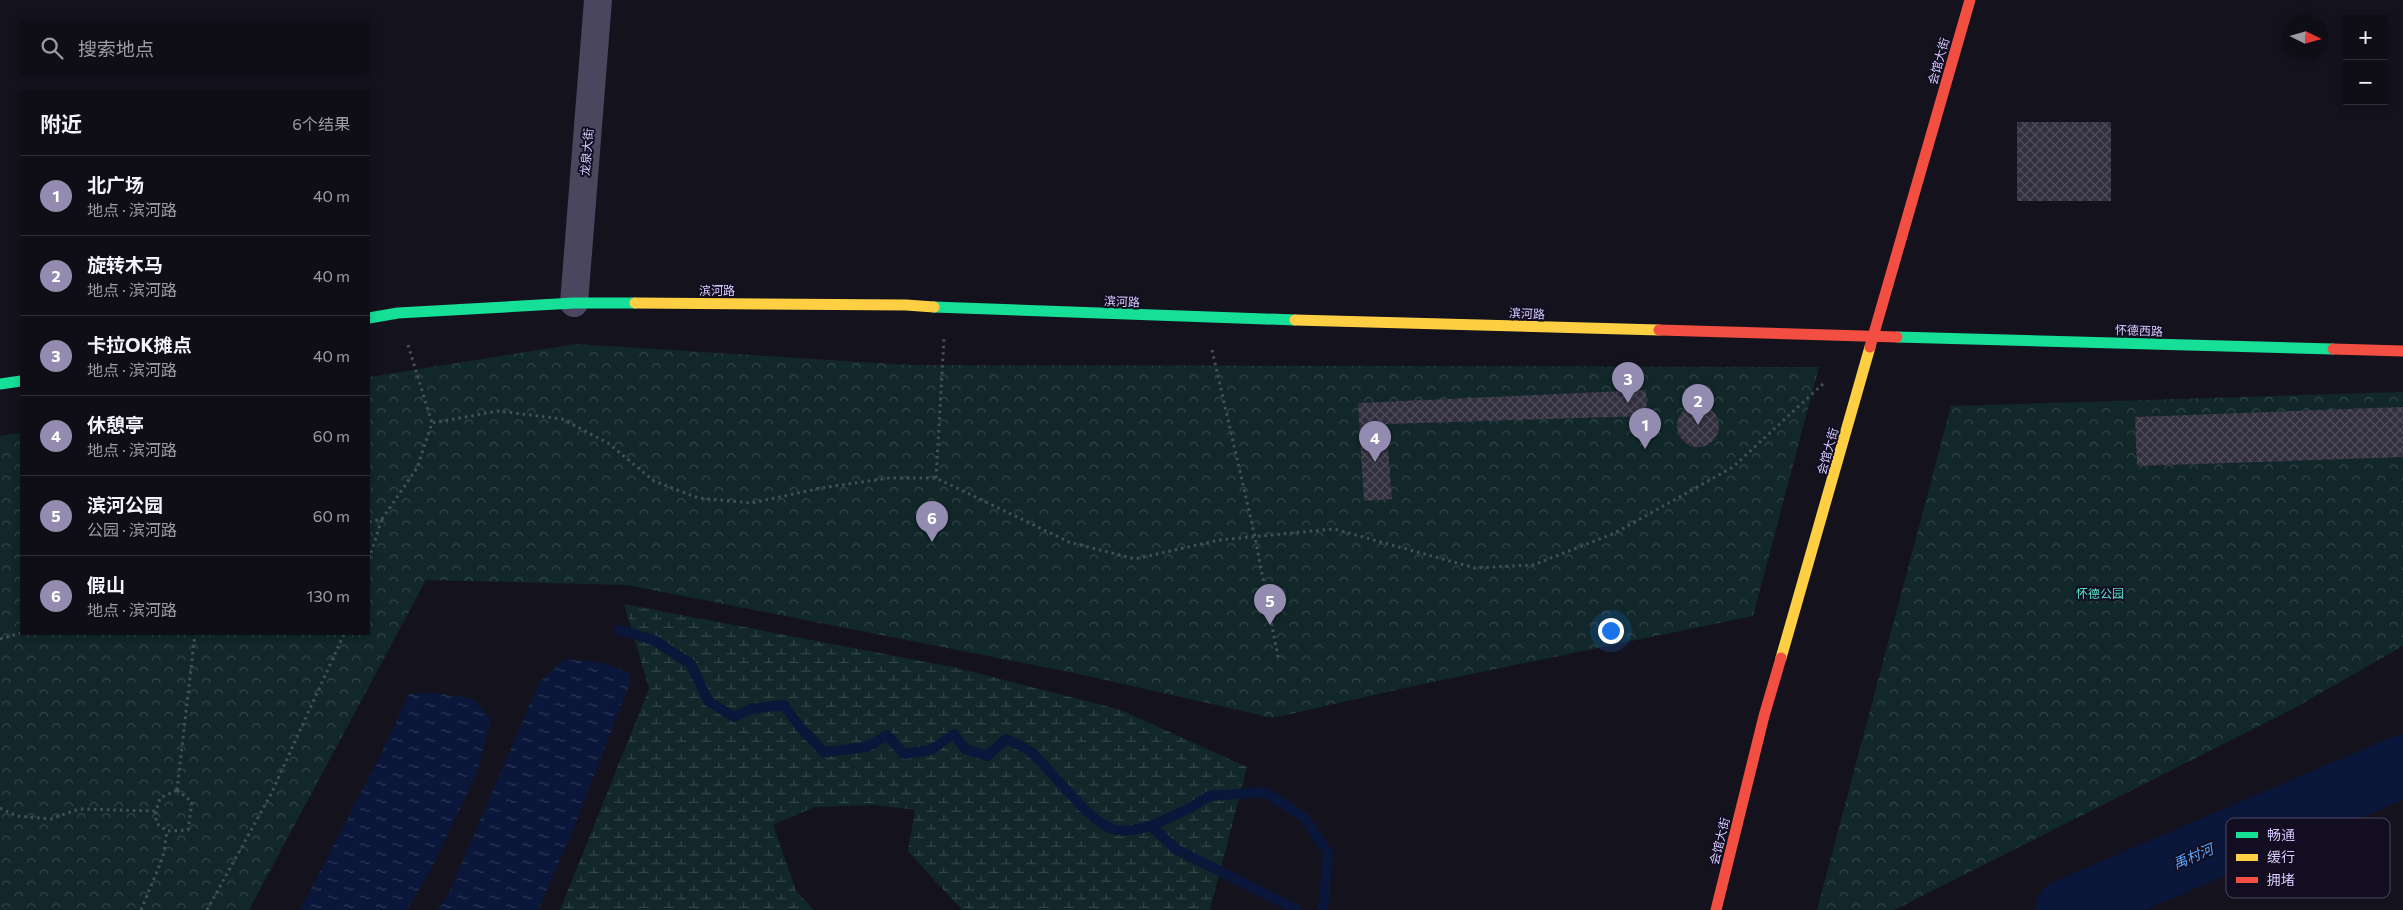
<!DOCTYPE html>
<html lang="zh">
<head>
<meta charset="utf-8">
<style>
	body { margin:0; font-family:Commissioner,"Noto Sans SC",sans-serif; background:#1d1c23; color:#f1f3f6 }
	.controls { position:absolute; right:15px; top:15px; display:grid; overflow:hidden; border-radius:0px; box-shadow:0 2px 8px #0003 }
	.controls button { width:45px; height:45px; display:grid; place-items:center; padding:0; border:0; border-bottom:1px solid #2f2e35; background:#0f0e16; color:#f1f3f6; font:25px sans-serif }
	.compass { position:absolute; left:2283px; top:15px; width:45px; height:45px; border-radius:50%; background:#0f0e16; box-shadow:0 2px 8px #0003; rotate:95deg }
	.you { position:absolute; left:1610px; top:630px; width:18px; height:18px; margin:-12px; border:4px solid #fff; border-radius:50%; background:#1a73e8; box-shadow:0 0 0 8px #1a73e833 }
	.badge { display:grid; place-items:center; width:32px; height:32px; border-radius:50%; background:#938cb0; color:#fff; font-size:16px; font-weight:700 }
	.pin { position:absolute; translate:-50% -41px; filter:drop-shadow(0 1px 2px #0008) }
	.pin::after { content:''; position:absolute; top:26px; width:18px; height:15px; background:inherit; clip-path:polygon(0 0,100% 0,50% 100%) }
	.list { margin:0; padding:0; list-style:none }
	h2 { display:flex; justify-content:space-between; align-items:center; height:65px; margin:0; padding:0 20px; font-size:21px }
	h2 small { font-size:16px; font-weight:400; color:#9b9ca1 }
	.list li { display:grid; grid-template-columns:32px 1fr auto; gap:15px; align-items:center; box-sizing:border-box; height:80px; padding:0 20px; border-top:1px solid #2f2e35 }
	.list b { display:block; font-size:19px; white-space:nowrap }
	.list p { margin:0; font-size:16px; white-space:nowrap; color:#9b9ca1 }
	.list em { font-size:16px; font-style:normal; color:#9b9ca1 }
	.icon { flex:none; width:28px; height:28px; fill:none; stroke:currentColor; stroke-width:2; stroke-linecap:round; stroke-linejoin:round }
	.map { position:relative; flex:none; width:2403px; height:910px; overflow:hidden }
	.search { position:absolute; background:#0f0e16; box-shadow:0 2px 8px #0003; left:20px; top:20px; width:350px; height:55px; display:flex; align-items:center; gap:12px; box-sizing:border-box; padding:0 18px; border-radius:0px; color:#9b9ca1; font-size:19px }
	.panel { position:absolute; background:#0f0e16; box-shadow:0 2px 8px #0003; left:20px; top:90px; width:350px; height:545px; border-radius:0px }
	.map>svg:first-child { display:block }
</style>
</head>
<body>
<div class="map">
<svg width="2403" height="910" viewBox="0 0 2403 910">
	<defs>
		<pattern id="wetland-marsh" width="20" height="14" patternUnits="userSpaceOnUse" patternTransform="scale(1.25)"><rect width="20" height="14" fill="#112729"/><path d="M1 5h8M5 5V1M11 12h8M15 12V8" fill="none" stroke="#334549"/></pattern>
		<pattern id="park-crowns" width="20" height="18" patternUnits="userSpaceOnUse" patternTransform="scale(1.25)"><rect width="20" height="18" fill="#112729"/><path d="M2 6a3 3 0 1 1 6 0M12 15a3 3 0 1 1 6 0" fill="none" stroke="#334549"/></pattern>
		<pattern id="water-ripples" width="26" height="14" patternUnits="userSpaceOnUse" patternTransform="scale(1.25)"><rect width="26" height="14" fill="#0a173b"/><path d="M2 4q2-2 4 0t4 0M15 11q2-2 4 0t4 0" fill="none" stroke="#2d3858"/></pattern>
		<pattern id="building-cross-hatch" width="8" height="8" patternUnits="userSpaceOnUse" patternTransform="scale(1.25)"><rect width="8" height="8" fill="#322f3f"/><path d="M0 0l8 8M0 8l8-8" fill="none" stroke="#4f4c5c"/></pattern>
	</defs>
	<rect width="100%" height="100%" fill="#14121d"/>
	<polygon fill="url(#wetland-marsh)" points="624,604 958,668 1121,710 1247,767 1210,910 962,910 908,851 915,810 874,805 814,807 773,825 796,891 814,910 560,910 649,689"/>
	<g fill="url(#park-crowns)">
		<polygon points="576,344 911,365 1819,367 1753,616 1418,685 1273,718 1079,674 627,585 426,580 249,910 0,910 0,436 21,433 21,634 369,634 369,377"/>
		<polygon points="2403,392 2403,646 2291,710 1894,910 1817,910 1951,406"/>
	</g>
	<g fill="url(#water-ripples)">
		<polygon points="565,659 605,663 629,673 630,683 573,830 538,910 437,910 448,895 540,681"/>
		<polygon points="436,693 473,699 491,719 476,775 430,871 407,910 300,910 379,758 409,694"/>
	</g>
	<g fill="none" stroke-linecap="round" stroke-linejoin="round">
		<g stroke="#0a173b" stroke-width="10">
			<path d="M619 630 654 640 691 664 708 701 734 717 750 709 784 705 800 727 824 752 867 747 887 735 904 754 931 750 954 734 965 749 987 756 1006 739C1015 743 1026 747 1033 754 1053 772 1090 823 1113 829 1126 833 1139 828 1151 826L1176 849 1297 910"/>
			<polyline points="1151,826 1188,809 1209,796 1265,792 1304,817 1328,853 1323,910"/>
		</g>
		<polyline stroke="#0a173b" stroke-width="62" points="2066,910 2403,766"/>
	</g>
	<g fill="url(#building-cross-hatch)">
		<rect x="2017" y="122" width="94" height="79"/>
		<polygon points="1646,390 1647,416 1386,424 1392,499 1364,501 1358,403"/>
		<circle cx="1698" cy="426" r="21"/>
		<polygon points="2403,407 2403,457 2137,466 2135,417"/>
	</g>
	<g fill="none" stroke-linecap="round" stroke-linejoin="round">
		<g stroke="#444f5e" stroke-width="3" stroke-dasharray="2.5 4" stroke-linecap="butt">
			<polyline points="408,345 432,423"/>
			<polyline points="1212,350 1255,537 1278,657"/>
			<polyline points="936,478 944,339"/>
			<polyline points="369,522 382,519 417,468 432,423 498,411 562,419 608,443 654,481 698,498 752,503 821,488 889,478 936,478 1069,542 1135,559 1219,540 1334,529 1475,568 1533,565 1615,533 1733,467 1825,382"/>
			<polyline points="369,559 382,519"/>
			<polyline points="0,639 21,633"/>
			<polyline points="177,790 195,634"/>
			<polygon points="177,790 192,802 188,830 167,831 156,823 156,811 160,798"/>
			<polyline points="0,808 17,816 51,819 79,809 156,811"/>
			<polyline points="141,910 163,857 167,831"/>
			<polyline points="207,910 271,794 344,634"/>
		</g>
		<polyline stroke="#49465e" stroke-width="28" points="574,303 598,0"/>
		<g stroke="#16e098" stroke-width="11">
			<polyline points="934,307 1295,320"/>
			<polyline points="369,318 398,313 574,303 635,303"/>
			<polyline points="1897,337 2333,349"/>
			<polyline points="0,384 21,381"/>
		</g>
		<g stroke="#ffcf43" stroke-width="11">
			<polyline points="635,303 906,305 934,307"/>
			<polyline points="1295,320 1659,330"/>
			<polyline points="1781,658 1870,347"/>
		</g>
		<g stroke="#f24e42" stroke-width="11">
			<polyline points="1659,330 1897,337"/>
			<polyline points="1870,347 1970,0"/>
			<polyline points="2333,349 2403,351"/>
			<polyline points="1716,910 1764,716 1781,658"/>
		</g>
	</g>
	<g text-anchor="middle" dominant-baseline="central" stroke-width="4" stroke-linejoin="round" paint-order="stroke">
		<g font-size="12" fill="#d7cdff" stroke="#120d21">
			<text transform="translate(1938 61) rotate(-74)">会馆大街</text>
			<text transform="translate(586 152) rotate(-85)">龙泉大街</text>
			<text x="717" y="290">滨河路</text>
			<text transform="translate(1122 301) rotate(2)">滨河路</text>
			<text transform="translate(1527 313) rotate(2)">滨河路</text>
			<text transform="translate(2139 330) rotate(2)">怀德西路</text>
			<text transform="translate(1827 451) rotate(-74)">会馆大街</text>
			<text transform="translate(1719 841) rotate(-76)">会馆大街</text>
		</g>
		<g font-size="12" fill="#58e0c9" stroke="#120d21">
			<text x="2100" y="593">怀德公园</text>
		</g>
		<g font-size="14" font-style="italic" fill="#5ba7ff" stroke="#120d21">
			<text transform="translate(2193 856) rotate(-23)">禹村河</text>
		</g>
	</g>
	<rect x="2226" y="818" width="164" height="80" rx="8" fill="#120d21" stroke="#4d4764" stroke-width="1"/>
	<rect x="2236" y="832" width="22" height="6" fill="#16e098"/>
	<rect x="2236" y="854" width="22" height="7" fill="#ffcf43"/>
	<rect x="2236" y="877" width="22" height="6" fill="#f24e42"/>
	<g font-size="14" fill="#d7cdff">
		<text x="2267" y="840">畅通</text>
		<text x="2267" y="862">缓行</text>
		<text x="2267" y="885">拥堵</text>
	</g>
</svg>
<div class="controls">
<button>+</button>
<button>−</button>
</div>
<svg class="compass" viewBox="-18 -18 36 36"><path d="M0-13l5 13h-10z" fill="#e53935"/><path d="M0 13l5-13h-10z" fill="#9b9ca1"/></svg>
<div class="you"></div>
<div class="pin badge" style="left:1645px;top:449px">1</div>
<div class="pin badge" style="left:1698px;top:425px">2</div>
<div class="pin badge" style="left:1628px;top:403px">3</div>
<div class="pin badge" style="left:1375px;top:462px">4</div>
<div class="pin badge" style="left:1270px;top:625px">5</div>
<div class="pin badge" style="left:932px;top:542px">6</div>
<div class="search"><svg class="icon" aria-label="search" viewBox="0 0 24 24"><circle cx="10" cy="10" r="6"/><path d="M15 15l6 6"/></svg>搜索地点</div>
<section class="panel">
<h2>附近<small>6个结果</small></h2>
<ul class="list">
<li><span class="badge">1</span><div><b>北广场</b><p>地点 · 滨河路</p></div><em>40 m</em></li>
<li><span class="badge">2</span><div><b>旋转木马</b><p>地点 · 滨河路</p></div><em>40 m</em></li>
<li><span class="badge">3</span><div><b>卡拉OK摊点</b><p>地点 · 滨河路</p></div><em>40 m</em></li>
<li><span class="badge">4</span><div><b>休憩亭</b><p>地点 · 滨河路</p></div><em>60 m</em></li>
<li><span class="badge">5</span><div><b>滨河公园</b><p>公园 · 滨河路</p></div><em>60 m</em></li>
<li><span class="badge">6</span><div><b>假山</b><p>地点 · 滨河路</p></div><em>130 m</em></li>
</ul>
</section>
</div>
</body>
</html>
